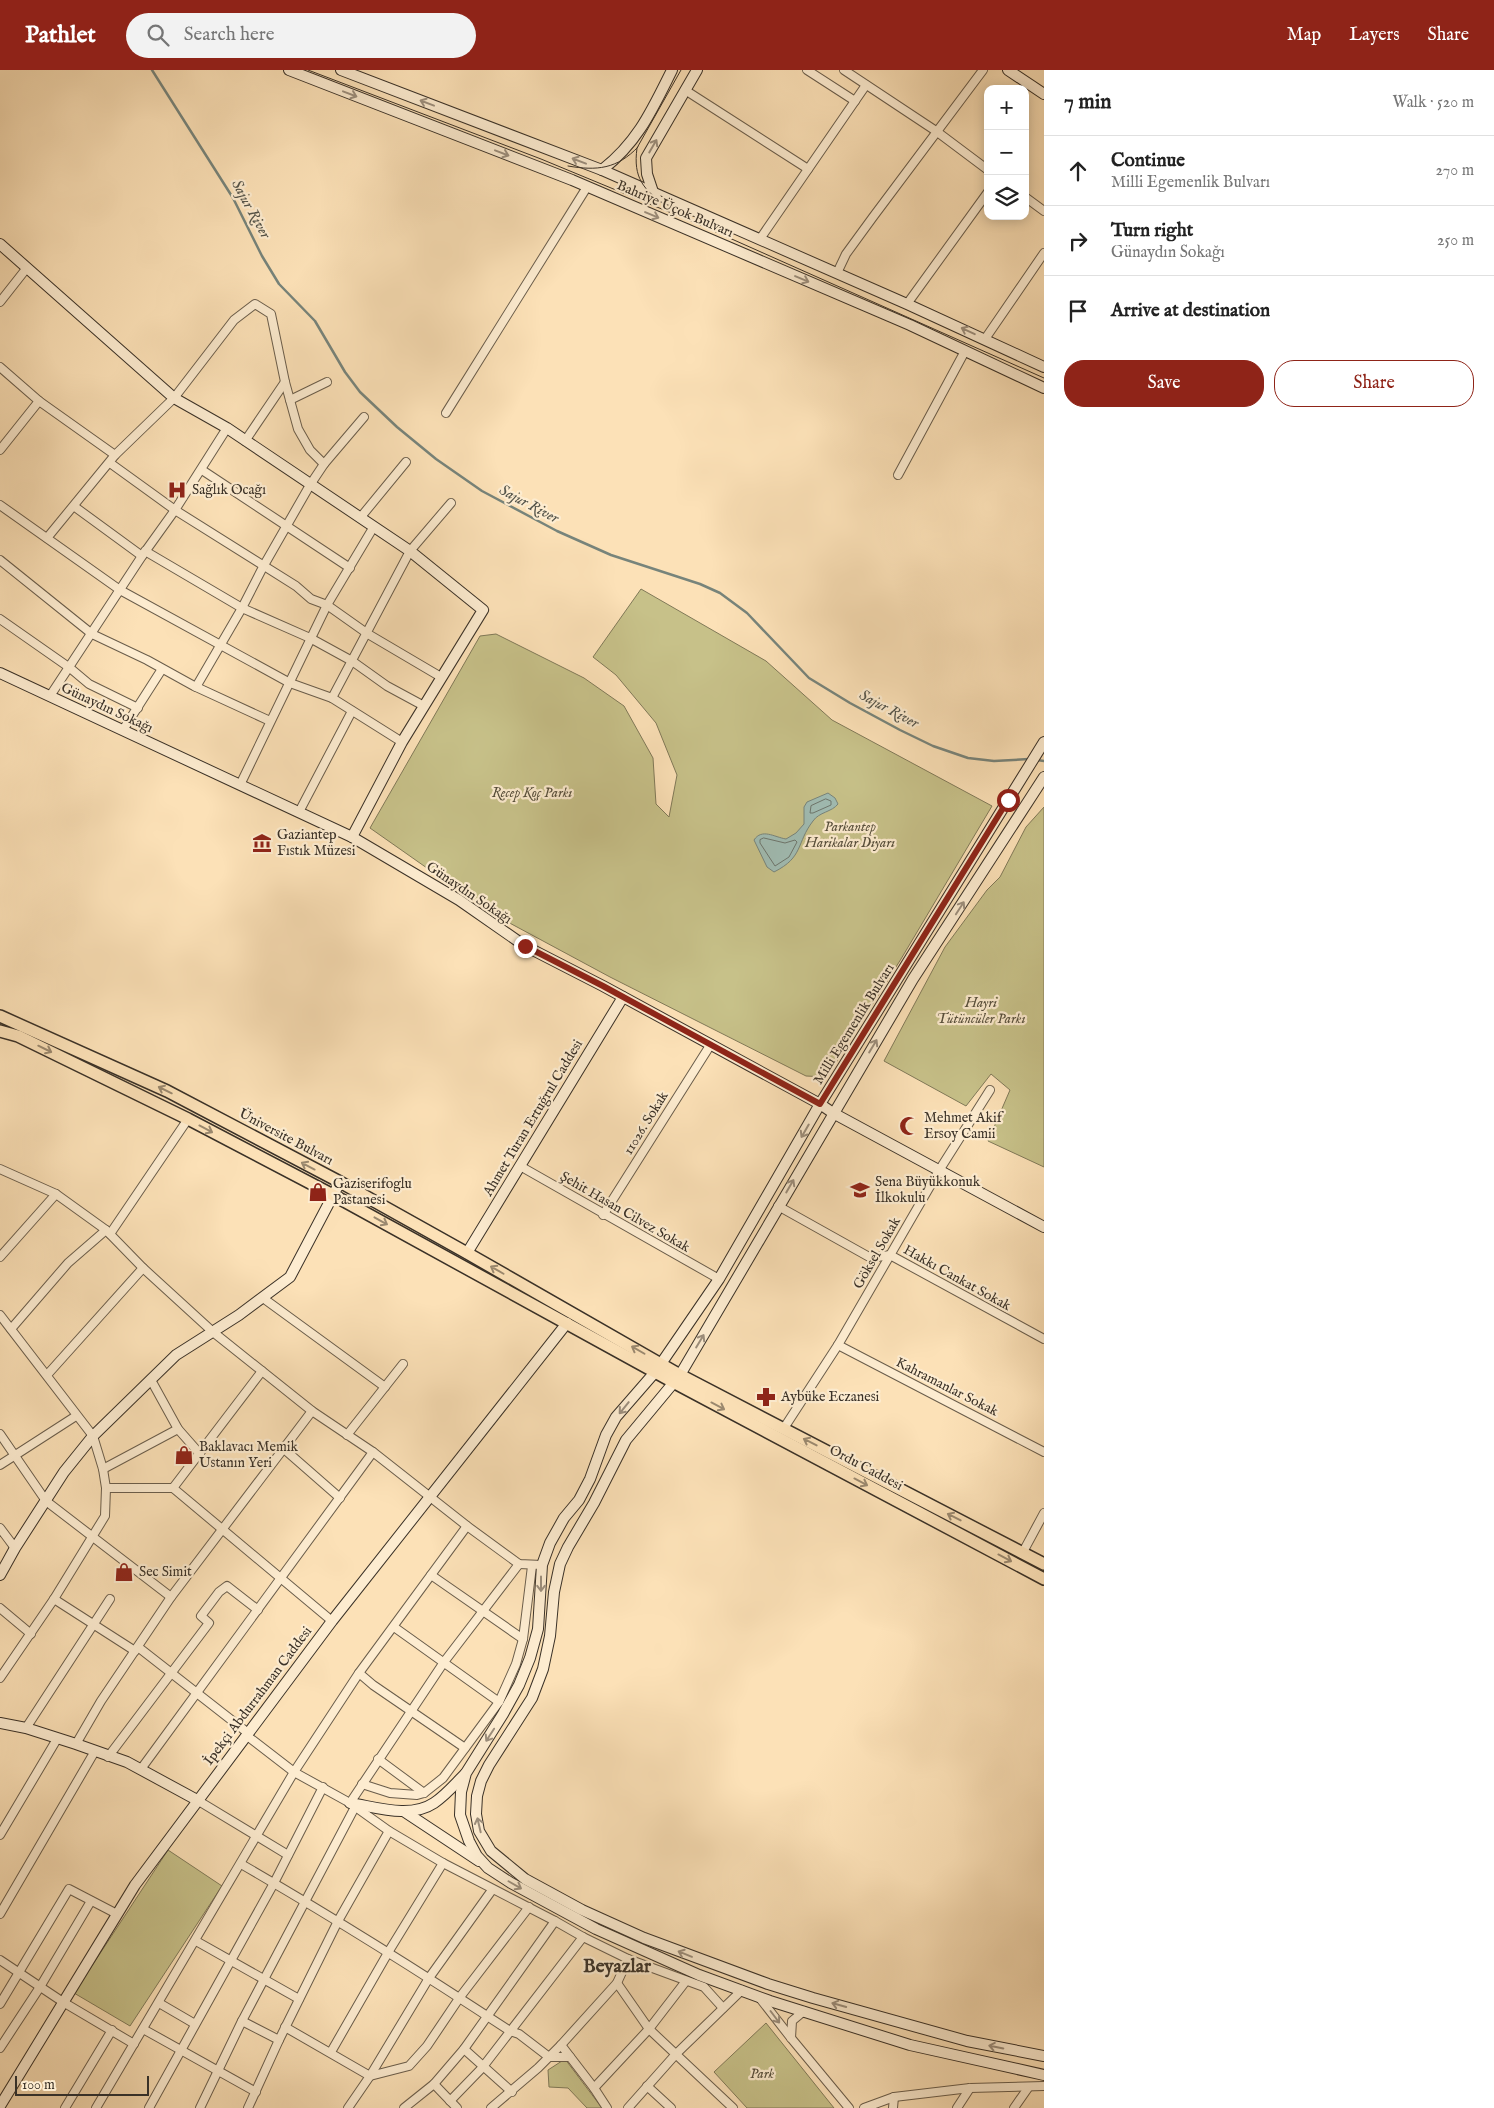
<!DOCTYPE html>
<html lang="en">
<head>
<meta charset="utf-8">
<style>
	body { margin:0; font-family:"IM FELL English",serif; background:#f2f2f2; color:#222 }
	.controls { position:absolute; right:15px; top:15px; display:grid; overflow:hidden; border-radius:10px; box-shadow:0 2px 12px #0003 }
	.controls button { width:45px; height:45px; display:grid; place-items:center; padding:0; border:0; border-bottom:1px solid #e0e0e0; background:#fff; color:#222; font:25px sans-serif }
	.scale { position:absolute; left:15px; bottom:12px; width:134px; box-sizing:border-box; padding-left:5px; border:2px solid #3a3127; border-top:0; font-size:14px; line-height:18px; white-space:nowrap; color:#3a3127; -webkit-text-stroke:4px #fdecd0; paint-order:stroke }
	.stop { position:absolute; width:15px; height:15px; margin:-11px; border:4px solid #8f2418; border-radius:50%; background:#fff }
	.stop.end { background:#8f2418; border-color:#fff; box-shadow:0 1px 5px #0008 }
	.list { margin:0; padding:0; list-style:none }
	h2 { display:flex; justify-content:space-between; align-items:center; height:65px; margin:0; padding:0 20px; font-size:21px }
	h2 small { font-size:16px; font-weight:400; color:#767676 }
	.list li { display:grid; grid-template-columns:32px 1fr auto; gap:15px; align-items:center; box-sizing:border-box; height:70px; padding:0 20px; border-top:1px solid #e0e0e0 }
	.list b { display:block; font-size:19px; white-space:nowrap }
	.list p { margin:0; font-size:16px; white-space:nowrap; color:#767676 }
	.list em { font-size:16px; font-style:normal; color:#767676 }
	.actions { display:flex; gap:10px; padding:15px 20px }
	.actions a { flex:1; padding:11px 0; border:1px solid #8f2418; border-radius:20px; text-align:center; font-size:18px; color:#8f2418 }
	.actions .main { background:#8f2418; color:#fff }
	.icon { flex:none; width:28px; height:28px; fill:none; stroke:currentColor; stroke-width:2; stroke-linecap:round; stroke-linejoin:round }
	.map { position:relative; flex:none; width:1044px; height:2038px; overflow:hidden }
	header { display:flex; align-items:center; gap:30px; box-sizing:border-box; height:70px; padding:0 25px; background:#8f2418; color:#fff }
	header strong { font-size:24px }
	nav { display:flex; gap:28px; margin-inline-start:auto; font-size:18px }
	.search { width:350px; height:45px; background:#f2f2f2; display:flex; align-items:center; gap:12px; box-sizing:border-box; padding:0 18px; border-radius:28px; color:#767676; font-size:19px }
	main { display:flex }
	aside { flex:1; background:#fff }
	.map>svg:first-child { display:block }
</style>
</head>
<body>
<header>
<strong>Pathlet</strong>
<div class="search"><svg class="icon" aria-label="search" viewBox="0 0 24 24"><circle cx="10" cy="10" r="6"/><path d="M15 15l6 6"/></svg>Search here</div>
<nav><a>Map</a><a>Layers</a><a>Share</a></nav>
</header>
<main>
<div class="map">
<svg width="1044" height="2038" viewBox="0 0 1044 2038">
	<rect width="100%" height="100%" fill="#fce1b7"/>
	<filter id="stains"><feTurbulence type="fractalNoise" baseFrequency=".004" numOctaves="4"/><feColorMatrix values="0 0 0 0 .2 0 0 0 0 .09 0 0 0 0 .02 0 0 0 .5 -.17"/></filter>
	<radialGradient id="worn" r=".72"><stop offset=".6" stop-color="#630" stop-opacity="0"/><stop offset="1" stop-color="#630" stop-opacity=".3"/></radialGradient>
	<g fill="#c7c189" stroke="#807958">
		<polygon points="641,519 766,591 832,650 992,736 901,889 827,1007 806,1006 610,907 491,843 370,758 480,566 496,564 584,608 624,636 653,688 656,734 669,747 677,705 656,653 616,605 593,587"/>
		<polygon points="1044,737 1044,1097 988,1071 1010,1020 991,1004 966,1036 884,991 945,877 987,820 1000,807 1026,757"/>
		<polygon points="168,1780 222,1816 130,1956 74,1923"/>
		<polygon points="766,1953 834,2038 747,2038 714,2002"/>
		<polygon points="565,1989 602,2038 587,2038 568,2018 549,2017 548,2000"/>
	</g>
	<path fill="#a0bcb3" stroke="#77847b" d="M828 723 835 728 838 734C832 742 819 742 813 751 796 773 804 787 774 802L767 797 754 770C762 758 774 767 786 769L796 763 804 754V737L807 732Z"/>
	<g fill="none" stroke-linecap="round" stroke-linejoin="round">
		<g stroke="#6d766d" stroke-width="1">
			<polygon points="826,729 831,731 831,735 813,743 810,743 811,736"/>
			<polygon points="764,768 785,773 795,770 797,772 789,787 775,796 760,773 760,770"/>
		</g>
		<g stroke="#77847b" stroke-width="2.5">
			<polyline points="152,0 233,128 262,186 279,214 315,251 345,302 360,322 397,357 436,389 482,421 557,461 611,485 700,514 720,523 747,543 809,608 850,633 900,660 933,676 968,688 994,691 1029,689"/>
			<polyline points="1037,690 1044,691"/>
		</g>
		<g stroke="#6a5d4b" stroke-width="10">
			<g id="street">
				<polyline points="807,0 855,31"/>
				<polyline points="844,0 936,61 988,100"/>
				<polyline points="685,20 808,99"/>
				<polyline points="1025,127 1044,141"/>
				<polyline points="760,169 866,15"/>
				<polyline points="837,203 846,184 873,147 983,0"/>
				<polyline points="0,232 26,199"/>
				<polyline points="907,234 988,122"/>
				<polyline points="985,269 1044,183"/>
				<polyline points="0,297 39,331 115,385"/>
				<polyline points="290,330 327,312"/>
				<polyline points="446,343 587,117"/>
				<polyline points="245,371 285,312"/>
				<polyline points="0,380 39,331"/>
				<polyline points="110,393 175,440 296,516 311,529 327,535 368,564 441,607"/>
				<polyline points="202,400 350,498"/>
				<polyline points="898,405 965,281"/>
				<polyline points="0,435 120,520 290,613 332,628 402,672"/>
				<polyline points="75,437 142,486"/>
				<polyline points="360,448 406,392"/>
				<polyline points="47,468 115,385 174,328 234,250 255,234 271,244 285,312 298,359 310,380 324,394"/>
				<polyline points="145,481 242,538 310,568 352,591 387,616 424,636"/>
				<polyline points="0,490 92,564 147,590 194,616 270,651"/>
				<polyline points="0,549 70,598 89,614 138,638"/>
				<polyline points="196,617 242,538 263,497 310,415 324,394 364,347"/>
				<polyline points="50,626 142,486 175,440 227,358"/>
				<polyline points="332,628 410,481 451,433"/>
				<polyline points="123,660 162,599"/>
				<polyline points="240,715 327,535 373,458"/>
				<polyline points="299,742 352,641"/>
				<polyline points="520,1096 719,1209"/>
				<polyline points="0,1099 56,1124 106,1160 143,1198 213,1262 312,1341 373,1382 467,1456 519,1494 542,1495"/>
				<polyline points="778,1136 871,1188 890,1185 1044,1269"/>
				<polyline points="603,1145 711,974"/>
				<polyline points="110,1164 188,1049"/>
				<polyline points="0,1187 56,1124"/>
				<polyline points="263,1228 385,1317"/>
				<polyline points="0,1245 93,1366 103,1399 106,1418 105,1446 54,1529 0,1608"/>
				<polyline points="11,1259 68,1193 106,1160"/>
				<polyline points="838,1275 1044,1382"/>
				<polyline points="47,1305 143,1198"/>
				<polyline points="151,1310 178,1359 200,1384"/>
				<polyline points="784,1358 838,1275 940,1099 990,1020"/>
				<polyline points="0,1364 46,1431 171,1527"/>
				<polyline points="347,1365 403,1294"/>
				<polyline points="284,1379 340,1428"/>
				<polyline points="0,1395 76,1346"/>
				<polyline points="103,1399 178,1359"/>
				<polyline points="106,1418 173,1418 332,1551"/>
				<polyline points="173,1418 262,1301"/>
				<polyline points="0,1458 15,1478"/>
				<polyline points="1023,1482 1044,1443"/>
				<polyline points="431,1505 523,1569"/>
				<polyline points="54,1529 135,1581"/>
				<polyline points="0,1538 31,1564"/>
				<polyline points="394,1557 499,1632"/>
				<polyline points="138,1577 248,1663"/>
				<polyline points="359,1603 373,1615 465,1678"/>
				<polyline points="26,1658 110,1529"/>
				<polyline points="246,1665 294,1702 350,1733 389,1761 443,1793 555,1851 583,1867 628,1889 704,1917 723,1938"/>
				<polyline points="76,1674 101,1631 171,1527 312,1341"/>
				<polyline points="108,1687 209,1553 201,1546 219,1522 227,1516 258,1540"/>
				<polyline points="378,1689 424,1723"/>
				<polyline points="141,1699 373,1382"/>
				<polyline points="362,1714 390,1723 417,1725 424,1723 443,1708 499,1632 516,1594 523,1569 532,1496"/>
				<polyline points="197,1730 288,1785"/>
				<polyline points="350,1733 444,1592 519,1494"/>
				<polyline points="0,1765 57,1669"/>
				<path d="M241 1794C333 1847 422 1903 510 1961L519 1964 549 1987H570"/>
				<polyline points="0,1844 95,1681"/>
				<polyline points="196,1871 299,1929"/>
				<polyline points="0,1890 63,1932 134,1974"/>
				<polyline points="617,1913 649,1959 733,2038"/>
				<polyline points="759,1927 791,1968 849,2038"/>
				<polyline points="159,1933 195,1954"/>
				<polyline points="0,1934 69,1819 117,1844"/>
				<polyline points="242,1951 279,1970"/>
				<polyline points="285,1957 370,2006 409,1996 427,1976 460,1927 529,1837"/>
				<polyline points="143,1959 256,2022"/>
				<polyline points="791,1968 792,1951 804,1941"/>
				<polyline points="561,1975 594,2018 607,2038"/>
				<polyline points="0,1978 40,1917 91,1831"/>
				<polyline points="464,1979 512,2022"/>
				<polyline points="331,1982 389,1881 443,1793"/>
				<polyline points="434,2014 457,2038"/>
				<polyline points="647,2016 671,2038"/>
				<polyline points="594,2018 649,1959 686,1911"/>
				<polyline points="450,2031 482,1998 583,1867"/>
				<polyline points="65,2038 112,1960"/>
				<polyline points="96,2038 294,1702 359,1603 467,1456"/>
				<polyline points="149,2038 274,1813 323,1717"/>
				<polyline points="200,2038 242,1951 355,1737"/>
				<polyline points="248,2038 279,1970 338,1851 389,1761"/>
				<polyline points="348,2038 370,2006 429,1908 492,1820"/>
				<polyline points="404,2038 434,2014 464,1979 555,1851"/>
				<polyline points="491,2038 538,1998 561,1975 617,1913 628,1889"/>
				<polyline points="628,2038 676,1984 742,1920"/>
				<polyline points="864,2038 894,2027 970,2018 1044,2016"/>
				<polyline points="893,2038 894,2027"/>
				<polyline points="957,2038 970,2018"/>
				<polyline points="1014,2038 1028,2018"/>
			</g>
		</g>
		<g stroke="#3a3127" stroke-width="12">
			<g id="secondary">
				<polyline points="289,0 572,110 910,255 1044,318"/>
				<polyline points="341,0 602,100 907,234 1044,297"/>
				<polyline points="1008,0 1044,24"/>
				<path d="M602 100C638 72 652 40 672 0"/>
				<polyline points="653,122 647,104 646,88 697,0"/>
				<polyline points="0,174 174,328 227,358 410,481 483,540 402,672 352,767"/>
				<polyline points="0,603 352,767 459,830 525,876 603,916 820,1034 833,1043 1044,1157"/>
				<polyline points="1044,672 820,1034 719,1209 656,1301 616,1347 606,1365 590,1409 579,1430 564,1448 550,1473 542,1495 538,1559 530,1588 519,1615 503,1644 466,1703 461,1722 460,1745 469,1771 477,1786 488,1798 511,1813 596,1859 699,1905 770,1931 910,1975 1044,2005"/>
				<polyline points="1044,707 913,909 680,1305 626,1370 594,1433 568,1477 560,1494 554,1522 550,1566 543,1599 532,1628 489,1695 481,1711 477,1726 476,1744 479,1761 491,1781 525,1809 582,1840 644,1868 768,1914 813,1928 967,1971 1044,1986"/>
				<polyline points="467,1183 623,927"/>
				<polyline points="0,1505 15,1478 64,1402 93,1366 176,1285 239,1245 290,1207 340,1112"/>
				<polyline points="0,1653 26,1658 76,1674 127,1692 197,1730"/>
				<path d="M350 1733C376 1737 410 1749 434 1733 446 1725 455 1714 465 1704"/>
				<polyline points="405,1742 479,1791"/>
				<polyline points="0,2036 135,1815 332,1551 567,1253"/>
			</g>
		</g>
		<g stroke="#3a3127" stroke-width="14">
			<g id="primary">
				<polyline points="0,946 167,1021 340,1112 467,1183 680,1305 1044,1494"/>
				<polyline points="0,961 18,966 188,1049 333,1125 675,1313 1044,1509"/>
			</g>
		</g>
		<use href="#street" stroke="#fdecd0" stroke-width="8"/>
		<use href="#secondary" stroke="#fdecd0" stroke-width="10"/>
		<use href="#primary" stroke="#fce1b7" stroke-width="11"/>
		<g stroke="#3a3127" stroke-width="1">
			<polyline points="308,0 541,89 698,154 1044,308"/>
			<path d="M568 96C597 101 617 99 638 77"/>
			<polyline points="661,126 691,145"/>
			<path d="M666 136C643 119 633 108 637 78L681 0"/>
		</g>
	</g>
	<defs><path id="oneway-shaft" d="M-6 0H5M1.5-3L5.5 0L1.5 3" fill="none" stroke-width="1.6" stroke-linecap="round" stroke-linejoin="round" transform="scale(1.25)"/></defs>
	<g stroke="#9c8e7c">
		<use href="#oneway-shaft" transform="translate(350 24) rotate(21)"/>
		<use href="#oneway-shaft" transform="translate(427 33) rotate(-159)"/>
		<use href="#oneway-shaft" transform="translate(653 76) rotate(-60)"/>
		<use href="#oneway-shaft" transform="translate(502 83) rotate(21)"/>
		<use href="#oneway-shaft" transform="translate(579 91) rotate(-159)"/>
		<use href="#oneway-shaft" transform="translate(652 145) rotate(23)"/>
		<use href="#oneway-shaft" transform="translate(802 209) rotate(23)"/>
		<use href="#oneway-shaft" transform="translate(968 261) rotate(-155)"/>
		<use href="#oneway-shaft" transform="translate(960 838) rotate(-57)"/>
		<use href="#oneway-shaft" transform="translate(873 976) rotate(-59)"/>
		<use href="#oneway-shaft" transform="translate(805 1061) rotate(120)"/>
		<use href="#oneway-shaft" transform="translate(790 1116) rotate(-60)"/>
		<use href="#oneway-shaft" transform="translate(700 1271) rotate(-59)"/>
		<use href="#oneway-shaft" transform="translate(624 1338) rotate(129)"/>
		<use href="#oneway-shaft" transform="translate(541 1514) rotate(90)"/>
		<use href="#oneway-shaft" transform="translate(490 1665) rotate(123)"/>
		<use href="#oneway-shaft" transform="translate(479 1755) rotate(-103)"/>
		<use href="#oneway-shaft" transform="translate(515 1815) rotate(30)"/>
		<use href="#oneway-shaft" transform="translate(685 1884) rotate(-158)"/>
		<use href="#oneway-shaft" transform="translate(839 1935) rotate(-164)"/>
		<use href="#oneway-shaft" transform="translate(775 1947) rotate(53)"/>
		<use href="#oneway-shaft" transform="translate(996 1977) rotate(-169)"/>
	</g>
	<g stroke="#9b896f">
		<use href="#oneway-shaft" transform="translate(45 979) rotate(26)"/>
		<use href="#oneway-shaft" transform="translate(165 1020) rotate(-154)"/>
		<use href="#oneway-shaft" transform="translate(206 1059) rotate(28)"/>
		<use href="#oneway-shaft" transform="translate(308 1096) rotate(-152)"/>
		<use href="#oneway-shaft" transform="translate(381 1151) rotate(29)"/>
		<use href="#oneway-shaft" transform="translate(497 1200) rotate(-150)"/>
		<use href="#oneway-shaft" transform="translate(638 1280) rotate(-150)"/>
		<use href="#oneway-shaft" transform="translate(718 1336) rotate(28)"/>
		<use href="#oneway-shaft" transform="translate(810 1372) rotate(-153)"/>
		<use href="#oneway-shaft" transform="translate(861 1412) rotate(28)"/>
		<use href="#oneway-shaft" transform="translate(954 1447) rotate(-153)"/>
		<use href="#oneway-shaft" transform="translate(1005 1488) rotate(28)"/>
	</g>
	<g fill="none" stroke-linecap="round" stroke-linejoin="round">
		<polyline stroke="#8f2418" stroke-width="6" points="525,876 603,916 820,1034 1008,730"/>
	</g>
	<defs>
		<g id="hospital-bare" transform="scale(1.5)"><path d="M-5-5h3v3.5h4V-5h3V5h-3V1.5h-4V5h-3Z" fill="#8f2418" stroke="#fdecd0" stroke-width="2.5" paint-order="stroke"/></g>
		<g id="museum-bare" transform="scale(1.5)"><path d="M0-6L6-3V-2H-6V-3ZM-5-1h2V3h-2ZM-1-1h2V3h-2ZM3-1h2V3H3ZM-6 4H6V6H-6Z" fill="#8f2418" stroke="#fdecd0" stroke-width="2.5" paint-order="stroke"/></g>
		<g id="mosque-bare" transform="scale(1.5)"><path d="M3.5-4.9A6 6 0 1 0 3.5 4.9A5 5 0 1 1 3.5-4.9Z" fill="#8f2418" stroke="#fdecd0" stroke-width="2.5" paint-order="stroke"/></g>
		<g id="school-bare" transform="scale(1.5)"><path d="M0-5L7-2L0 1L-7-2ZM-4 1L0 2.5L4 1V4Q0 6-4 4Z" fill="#8f2418" stroke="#fdecd0" stroke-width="2.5" paint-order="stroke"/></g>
		<g id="shop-bare" transform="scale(1.5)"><path d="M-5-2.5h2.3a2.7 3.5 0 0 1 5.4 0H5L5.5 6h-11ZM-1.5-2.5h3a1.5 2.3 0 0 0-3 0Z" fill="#8f2418" stroke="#fdecd0" stroke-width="2.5" paint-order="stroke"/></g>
		<g id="pharmacy-bare" transform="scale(1.5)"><path d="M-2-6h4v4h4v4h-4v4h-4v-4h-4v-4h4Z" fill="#8f2418" stroke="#fdecd0" stroke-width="2.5" paint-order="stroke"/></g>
	</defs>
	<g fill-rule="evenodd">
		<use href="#hospital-bare" x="177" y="420"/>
		<use href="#museum-bare" x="262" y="773"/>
		<use href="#mosque-bare" x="909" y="1056"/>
		<use href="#school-bare" x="860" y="1120"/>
		<use href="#shop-bare" x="318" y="1122"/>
		<use href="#pharmacy-bare" x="766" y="1327"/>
		<use href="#shop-bare" x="184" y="1385"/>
		<use href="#shop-bare" x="124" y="1502"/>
	</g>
	<g text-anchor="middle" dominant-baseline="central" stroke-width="4.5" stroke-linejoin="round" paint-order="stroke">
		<g font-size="14" fill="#3a3127" stroke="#fdecd0">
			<text transform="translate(675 139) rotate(23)">Bahriye Üçok Bulvarı</text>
			<text transform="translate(107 638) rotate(25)">Günaydın Sokağı</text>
			<text transform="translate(469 823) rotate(34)">Günaydın Sokağı</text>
			<text transform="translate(854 954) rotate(-58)">Milli Egemenlik Bulvarı</text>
			<text transform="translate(533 1048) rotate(-59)">Ahmet Turan Ertuğrul Caddesi</text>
			<text transform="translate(646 1053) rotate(-58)">11026. Sokak</text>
			<text transform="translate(286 1067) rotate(28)">Üniversite Bulvarı</text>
			<text transform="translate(625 1142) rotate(30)">Şehit Hasan Cilvez Sokak</text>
			<text transform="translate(877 1183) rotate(-60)">Göksel Sokak</text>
			<text transform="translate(957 1208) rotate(29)">Hakkı Cankat Sokak</text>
			<text transform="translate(947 1317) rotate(27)">Kahramanlar Sokak</text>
			<text transform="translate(866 1398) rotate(28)">Ordu Caddesi</text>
			<text transform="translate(258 1626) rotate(-53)">İpekçi Abdurrahman Caddesi</text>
		</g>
		<g font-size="14" fill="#3a3127" stroke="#fdecd0" text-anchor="start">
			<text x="192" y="420">Sağlık Ocağı</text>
			<text x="277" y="765">Gaziantep<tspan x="277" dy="16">Fıstık Müzesi</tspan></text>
			<text x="924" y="1048">Mehmet Akif<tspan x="924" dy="16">Ersoy Camii</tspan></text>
			<text x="875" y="1112">Sena Büyükkonuk<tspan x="875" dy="16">İlkokulu</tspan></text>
			<text x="333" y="1114">Gaziserifoglu<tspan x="333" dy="16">Pastanesi</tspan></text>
			<text x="781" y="1327">Aybüke Eczanesi</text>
			<text x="199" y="1377">Baklavacı Memik<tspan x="199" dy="16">Ustanın Yeri</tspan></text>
			<text x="139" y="1502">Sec Simit</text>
		</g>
		<g font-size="14" font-style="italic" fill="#564e3b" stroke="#fdecd0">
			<text x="532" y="723">Recep Koç Parkı</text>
			<text x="850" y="757">Parkantep<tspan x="850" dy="16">Harikalar Diyarı</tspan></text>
			<text x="981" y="933">Hayri<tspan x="981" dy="16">Tütüncüler Parkı</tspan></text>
			<text x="762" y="2004">Park</text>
		</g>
		<g font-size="15" font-style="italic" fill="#54544a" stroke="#fdecd0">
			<text transform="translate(251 139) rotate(61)">Sajur River</text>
			<text transform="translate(529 434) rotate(28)">Sajur River</text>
			<text transform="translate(889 639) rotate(28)">Sajur River</text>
		</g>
		<g font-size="19" font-weight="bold" fill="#3a3127" stroke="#fdecd0">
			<text x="617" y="1897">Beyazlar</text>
		</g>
	</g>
	<rect width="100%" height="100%" filter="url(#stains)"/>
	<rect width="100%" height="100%" fill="url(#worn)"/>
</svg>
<div class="controls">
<button>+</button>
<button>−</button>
<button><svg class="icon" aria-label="layers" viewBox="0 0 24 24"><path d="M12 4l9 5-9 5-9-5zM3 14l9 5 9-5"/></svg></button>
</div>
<div class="scale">100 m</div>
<div class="stop" style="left:1008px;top:730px"></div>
<div class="stop end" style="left:525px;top:876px"></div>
</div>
<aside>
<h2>7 min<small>Walk · 520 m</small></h2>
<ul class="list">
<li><svg class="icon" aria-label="ahead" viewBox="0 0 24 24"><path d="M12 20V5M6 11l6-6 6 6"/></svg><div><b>Continue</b><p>Milli Egemenlik Bulvarı</p></div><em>270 m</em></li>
<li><svg class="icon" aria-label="right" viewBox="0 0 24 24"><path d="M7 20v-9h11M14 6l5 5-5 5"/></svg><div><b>Turn right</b><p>Günaydın Sokağı</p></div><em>250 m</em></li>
<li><svg class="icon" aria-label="arrive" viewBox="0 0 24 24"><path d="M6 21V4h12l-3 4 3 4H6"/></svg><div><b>Arrive at destination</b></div></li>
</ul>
<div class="actions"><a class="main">Save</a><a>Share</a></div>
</aside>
</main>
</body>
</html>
